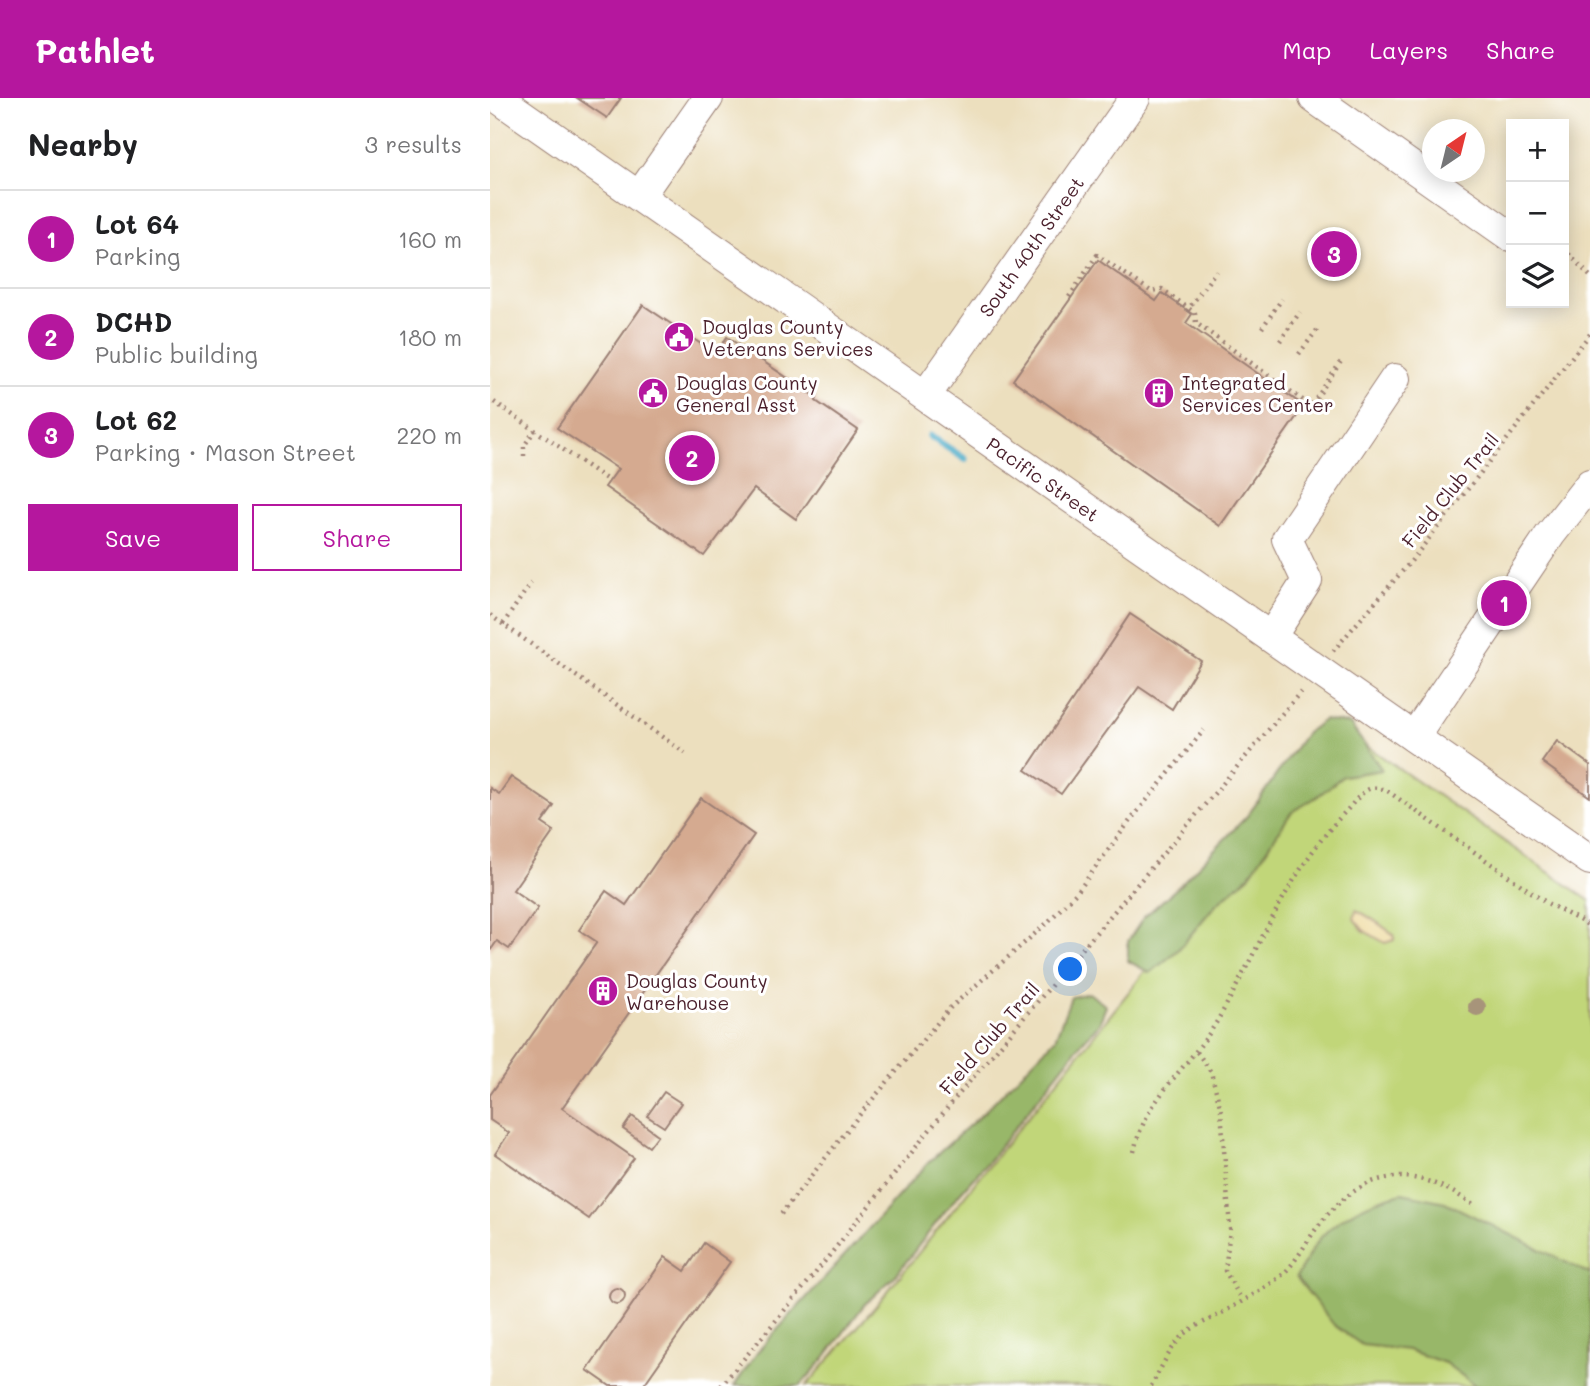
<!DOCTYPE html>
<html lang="en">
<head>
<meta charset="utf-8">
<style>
	body { margin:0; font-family:Mali,sans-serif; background:#f6f6f6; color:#202124 }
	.controls { position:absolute; right:21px; top:21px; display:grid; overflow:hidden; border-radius:0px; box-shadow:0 4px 18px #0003 }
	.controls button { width:63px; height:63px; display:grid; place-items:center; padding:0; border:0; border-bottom:2px solid #e0e0e0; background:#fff; color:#202124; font:35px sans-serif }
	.compass { position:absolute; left:932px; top:21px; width:63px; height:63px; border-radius:50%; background:#fff; box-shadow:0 4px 18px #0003; rotate:35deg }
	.you { position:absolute; left:581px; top:872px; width:24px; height:24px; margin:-18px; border:5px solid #fff; border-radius:50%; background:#1a73e8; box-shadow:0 0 0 10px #1a73e833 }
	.badge { display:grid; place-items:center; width:46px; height:46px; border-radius:50%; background:#b5179e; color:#fff; font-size:23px; font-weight:700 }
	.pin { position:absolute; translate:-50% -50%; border:4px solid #fff; box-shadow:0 2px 7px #0006 }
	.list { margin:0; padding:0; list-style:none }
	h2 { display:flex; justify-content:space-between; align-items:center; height:91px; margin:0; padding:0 28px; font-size:30px }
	h2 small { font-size:23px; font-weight:400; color:#757577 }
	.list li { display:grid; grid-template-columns:46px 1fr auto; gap:21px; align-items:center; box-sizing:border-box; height:98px; padding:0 28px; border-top:2px solid #e0e0e0 }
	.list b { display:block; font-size:26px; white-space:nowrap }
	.list p { margin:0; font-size:23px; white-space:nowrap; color:#757577 }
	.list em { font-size:23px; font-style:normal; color:#757577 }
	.actions { display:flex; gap:14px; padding:21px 28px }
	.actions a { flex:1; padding:16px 0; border:2px solid #b5179e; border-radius:0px; text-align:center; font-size:24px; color:#b5179e }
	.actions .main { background:#b5179e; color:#fff }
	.icon { flex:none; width:38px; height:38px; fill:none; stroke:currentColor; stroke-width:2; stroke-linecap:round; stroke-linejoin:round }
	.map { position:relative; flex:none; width:1100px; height:1288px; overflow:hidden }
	header { display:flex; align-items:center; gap:42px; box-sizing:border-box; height:98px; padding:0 35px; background:#b5179e; color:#fff }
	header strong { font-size:33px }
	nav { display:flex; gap:38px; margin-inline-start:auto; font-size:24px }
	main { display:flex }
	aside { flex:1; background:#fff }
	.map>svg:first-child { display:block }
</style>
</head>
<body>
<header>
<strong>Pathlet</strong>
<nav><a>Map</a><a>Layers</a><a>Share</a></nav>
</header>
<main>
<aside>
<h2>Nearby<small>3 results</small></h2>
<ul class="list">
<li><span class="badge">1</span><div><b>Lot 64</b><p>Parking</p></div><em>160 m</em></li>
<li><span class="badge">2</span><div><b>DCHD</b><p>Public building</p></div><em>180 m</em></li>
<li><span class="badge">3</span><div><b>Lot 62</b><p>Parking · Mason Street</p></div><em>220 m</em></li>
</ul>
<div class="actions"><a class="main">Save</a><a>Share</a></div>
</aside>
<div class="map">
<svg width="1100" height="1288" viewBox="0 0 1100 1288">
	<rect width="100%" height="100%" fill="#fff"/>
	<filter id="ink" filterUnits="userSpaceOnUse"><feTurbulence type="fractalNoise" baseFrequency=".0143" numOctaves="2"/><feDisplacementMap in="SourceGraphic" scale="14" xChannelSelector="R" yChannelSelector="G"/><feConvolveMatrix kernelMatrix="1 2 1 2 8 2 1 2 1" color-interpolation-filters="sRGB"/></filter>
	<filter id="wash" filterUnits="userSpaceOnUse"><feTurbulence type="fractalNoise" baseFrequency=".00686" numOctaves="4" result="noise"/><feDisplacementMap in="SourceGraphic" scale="28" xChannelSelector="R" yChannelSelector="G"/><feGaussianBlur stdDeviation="1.57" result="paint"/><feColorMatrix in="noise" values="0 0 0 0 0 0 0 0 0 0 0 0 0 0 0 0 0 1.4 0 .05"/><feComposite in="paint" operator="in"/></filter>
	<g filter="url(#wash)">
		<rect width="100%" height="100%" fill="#ecdfbe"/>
		<polygon fill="#c1d679" stroke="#867a52" stroke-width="2" points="842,624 1100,803 1100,1288 316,1288 385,1209 642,890"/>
		<g fill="#98b769" stroke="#716b4a" stroke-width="2">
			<polygon points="834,622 860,626 892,672 853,678 828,698 801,715 759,778 726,806 688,852 660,875 638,863 638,843 654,819 688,789 758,717 815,636"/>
			<polygon points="599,895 616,908 609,926 593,943 501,1060 464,1102 405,1178 374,1207 333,1262 310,1288 244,1288 269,1252 439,1064 494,1014 565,941 581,899"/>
			<path d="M912 1095 955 1104 1100 1176V1288H986L955 1265 918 1252 872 1247 844 1227 806 1179C815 1166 822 1148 833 1137 855 1114 883 1102 912 1095Z"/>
		</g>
		<path fill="#eeda9e" stroke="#9c7c64" stroke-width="2" d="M866 812C880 818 892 828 904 837V842L895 845 873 832 864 821Z"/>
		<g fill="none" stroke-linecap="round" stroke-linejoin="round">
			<polyline stroke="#48abc7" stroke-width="7" points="440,338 475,361"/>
		</g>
		<g id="blocks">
			<g fill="#d5aa90">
				<polygon points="87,0 131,0 117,20"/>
				<polygon points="608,162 666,203 672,195 702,216 696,225 814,308 730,428 523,282"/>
				<polygon points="153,207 226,256 237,239 327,300 326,303 368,332 306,421 264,391 214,458 115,389 128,371 67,330"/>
				<polygon points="640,516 711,563 682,611 649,589 571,696 536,672"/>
				<polygon points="1067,643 1100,667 1100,699 1052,664"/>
				<polygon points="21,679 64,708 52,725 64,733 23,792 48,810 19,851 7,843 0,853 0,690 9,696"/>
				<polygon points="211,700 264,737 72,1010 144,1060 99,1121 5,1056 19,1035 0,1022 0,997 107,844 89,832 116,793 136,807"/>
				<polygon points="174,994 191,1005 174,1029 157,1018"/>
				<polygon points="142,1018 168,1037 159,1049 133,1031"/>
				<polygon points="214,1145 240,1164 153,1288 120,1288 97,1272 175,1159 195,1173"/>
				<circle cx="127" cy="1198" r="8"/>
			</g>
		</g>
	</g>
	<g filter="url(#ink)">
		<use href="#blocks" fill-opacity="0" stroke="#9b7f74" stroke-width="2"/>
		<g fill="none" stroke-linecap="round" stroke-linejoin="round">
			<g stroke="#9b7f74" stroke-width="32">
				<g id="minor">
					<path id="s1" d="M8 0 1100 762"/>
					<polyline points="824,0 1020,138"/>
					<polyline points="150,97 218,0"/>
					<path id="s2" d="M436 297 645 0"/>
					<polyline points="781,539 817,483 797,441 905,281"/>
					<polyline points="924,639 1060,437 1100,386"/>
				</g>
			</g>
			<g stroke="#9b7f74" stroke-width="4.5" stroke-dasharray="2 5" stroke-linecap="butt">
				<polyline points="1074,151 1100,178"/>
				<polyline points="579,199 607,157 662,194 672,191 705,215 706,225 821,308 852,262"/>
				<polyline points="697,213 726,173"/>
				<polyline points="772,230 792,201"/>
				<polyline points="790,243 810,214"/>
				<polyline points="809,256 830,228"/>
				<polyline points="4,304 119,383"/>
				<polyline points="34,358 34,348 45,332"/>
				<polyline points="0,517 195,655"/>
				<polyline points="13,526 41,485"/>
				<polyline points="843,553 922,462 1100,236"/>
				<polyline points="707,954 721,974 731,1012 740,1131 735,1173 752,1202"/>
				<path d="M644 1054C654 1002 699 969 726 925 768 854 798 773 856 713 863 706 870 695 879 691 886 688 893 691 899 694L1057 805 1100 828"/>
				<polyline points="291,1116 371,1015 460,910 556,826 588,793 639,724 714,632"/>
				<polyline points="231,1288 319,1183 458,1009 814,590"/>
				<path d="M661 1288C670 1273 679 1251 692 1239 702 1228 716 1224 728 1217 748 1206 769 1194 787 1181 804 1169 814 1147 826 1131 872 1068 925 1064 986 1109"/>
			</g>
			<use href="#minor" stroke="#fff" stroke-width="30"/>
		</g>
		<circle fill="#a7947a" cx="987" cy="909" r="9"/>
	</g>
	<defs>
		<g id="civic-disc" transform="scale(1.575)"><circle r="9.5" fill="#b5179e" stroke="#fff"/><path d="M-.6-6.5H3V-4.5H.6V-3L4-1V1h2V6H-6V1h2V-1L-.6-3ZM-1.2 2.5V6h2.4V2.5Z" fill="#fff"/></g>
		<g id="building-disc" transform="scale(1.575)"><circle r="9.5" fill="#b5179e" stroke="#fff"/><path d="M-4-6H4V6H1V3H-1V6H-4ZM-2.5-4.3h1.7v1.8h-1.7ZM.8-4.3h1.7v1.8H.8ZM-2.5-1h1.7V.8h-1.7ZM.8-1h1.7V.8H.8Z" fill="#fff"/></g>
	</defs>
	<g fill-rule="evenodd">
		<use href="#civic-disc" x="189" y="239"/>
		<use href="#civic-disc" x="163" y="295"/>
		<use href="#building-disc" x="669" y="295"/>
		<use href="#building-disc" x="113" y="893"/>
	</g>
	<g text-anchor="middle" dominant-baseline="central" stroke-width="6" stroke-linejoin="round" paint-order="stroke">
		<g font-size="19" fill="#4a1f2b" stroke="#fff">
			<text stroke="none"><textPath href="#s2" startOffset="182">South 40th Street</textPath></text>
			<text stroke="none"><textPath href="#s1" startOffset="665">Pacific Street</textPath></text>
			<text transform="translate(960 392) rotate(-51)">Field Club Trail</text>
			<text transform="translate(499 940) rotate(-49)">Field Club Trail</text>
		</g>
		<g font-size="19" fill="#4a1f2b" stroke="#fff" text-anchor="start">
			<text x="212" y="228">Douglas County<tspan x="212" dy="22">Veterans Services</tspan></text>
			<text x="186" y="284">Douglas County<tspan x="186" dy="22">General Asst</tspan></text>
			<text x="692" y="284">Integrated<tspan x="692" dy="22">Services Center</tspan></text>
			<text x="136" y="882">Douglas County<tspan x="136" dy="22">Warehouse</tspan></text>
		</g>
	</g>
</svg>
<div class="controls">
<button>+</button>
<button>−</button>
<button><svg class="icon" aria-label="layers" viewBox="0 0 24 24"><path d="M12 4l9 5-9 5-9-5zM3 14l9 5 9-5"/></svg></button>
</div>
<svg class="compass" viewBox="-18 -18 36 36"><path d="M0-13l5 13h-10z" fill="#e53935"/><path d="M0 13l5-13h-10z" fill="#757577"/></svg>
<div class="you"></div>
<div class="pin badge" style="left:1014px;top:505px">1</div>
<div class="pin badge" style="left:202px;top:360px">2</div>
<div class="pin badge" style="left:844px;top:156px">3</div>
</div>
</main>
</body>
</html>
